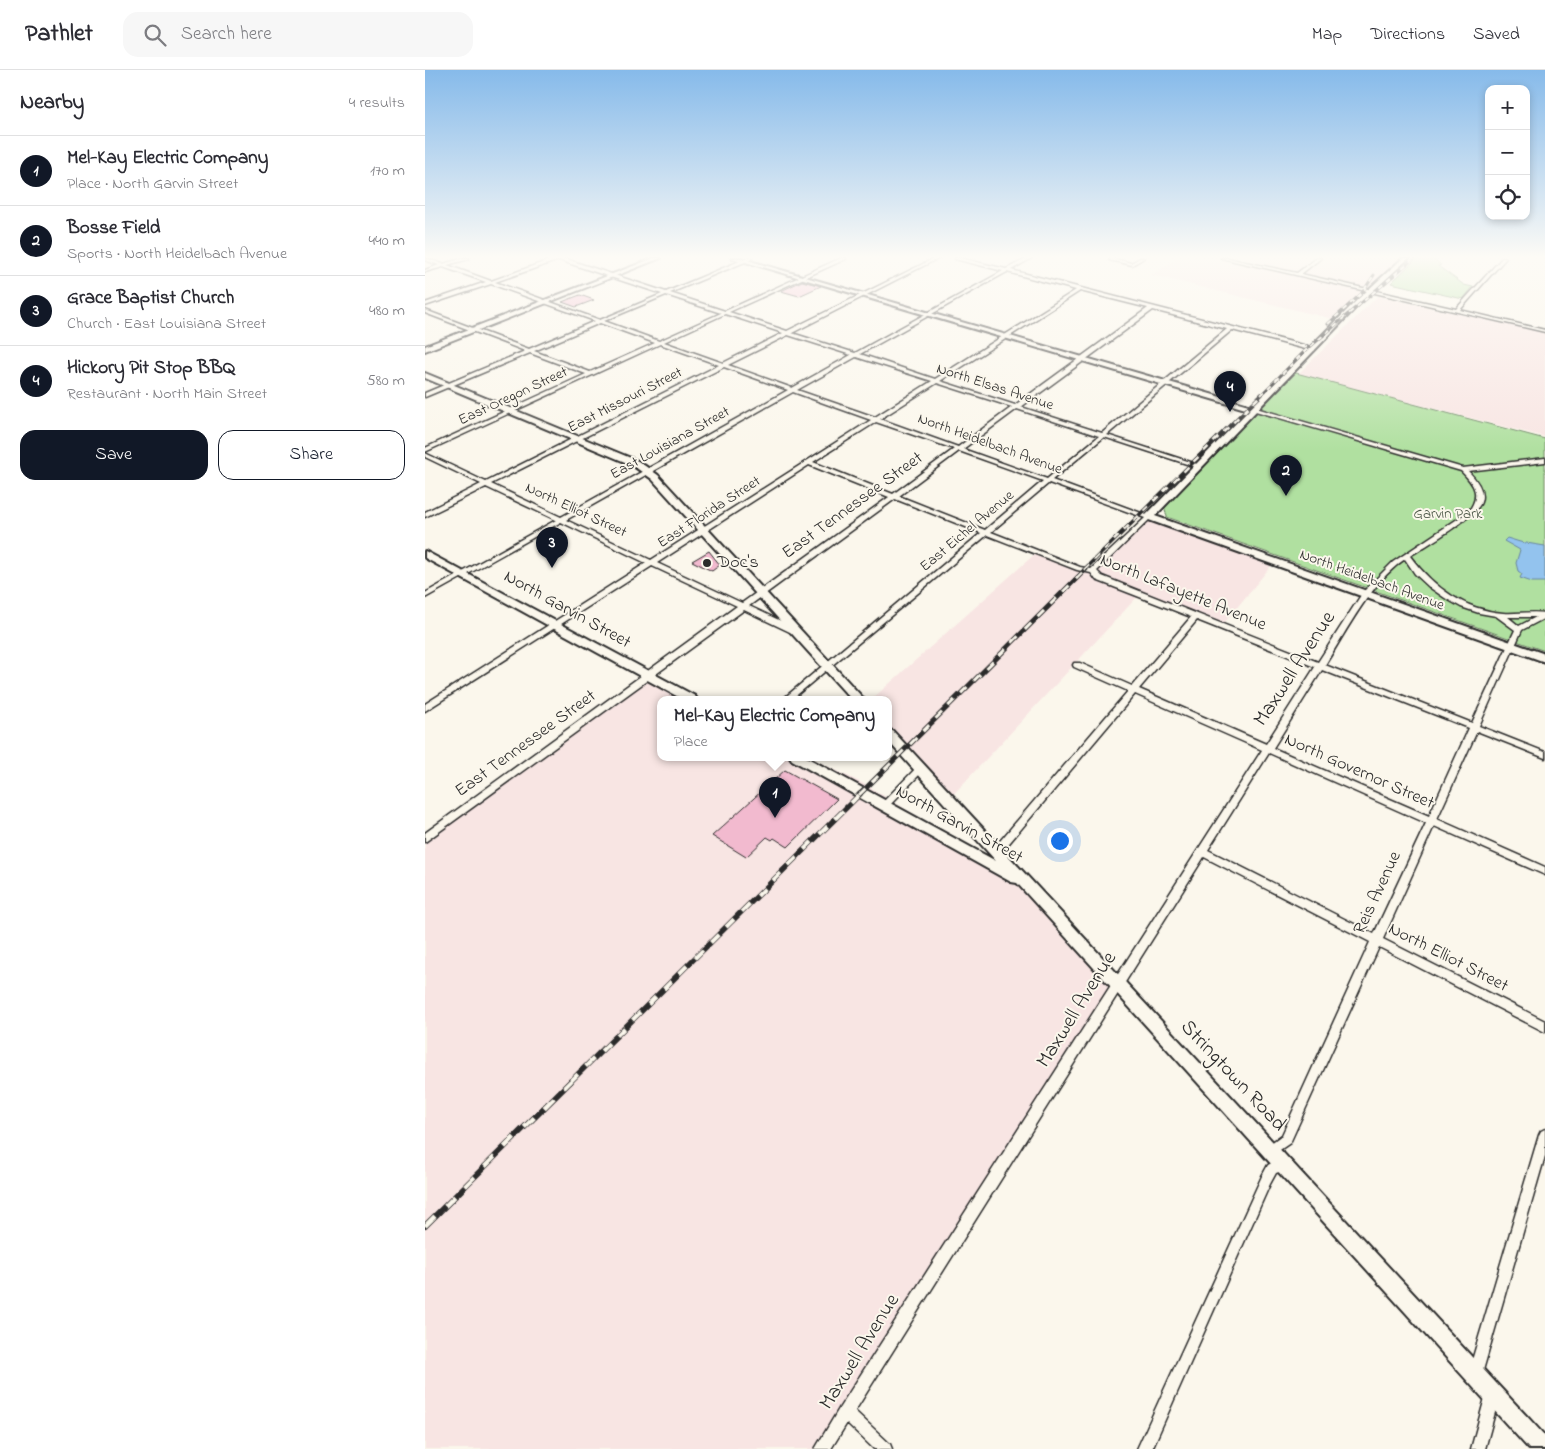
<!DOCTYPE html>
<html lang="en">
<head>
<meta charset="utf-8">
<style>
	body { margin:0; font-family:"Indie Flower",sans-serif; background:#f7f7f7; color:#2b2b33 }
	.controls { position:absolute; right:15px; top:15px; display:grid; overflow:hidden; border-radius:10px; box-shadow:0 2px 8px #0003 }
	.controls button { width:45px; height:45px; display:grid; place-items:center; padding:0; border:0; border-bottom:1px solid #e1e1e2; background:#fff; color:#2b2b33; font:25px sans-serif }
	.you { position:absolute; left:634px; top:770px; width:18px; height:18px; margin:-12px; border:4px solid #fff; border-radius:50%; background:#1a73e8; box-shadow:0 0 0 8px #1a73e833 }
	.badge { display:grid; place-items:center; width:32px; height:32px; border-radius:50%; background:#111827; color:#fff; font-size:16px; font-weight:700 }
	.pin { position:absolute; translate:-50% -41px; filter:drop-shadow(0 1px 2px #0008) }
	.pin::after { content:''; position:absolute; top:26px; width:18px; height:15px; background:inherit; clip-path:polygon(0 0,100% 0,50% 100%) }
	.popup { position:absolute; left:232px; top:626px; width:235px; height:65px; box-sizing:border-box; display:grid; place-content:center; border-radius:10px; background:#fff; filter:drop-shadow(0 1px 4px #0005); font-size:16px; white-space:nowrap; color:#7c7c81 }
	.popup b { font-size:19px; color:#2b2b33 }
	.popup::after { content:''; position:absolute; left:50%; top:100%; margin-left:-10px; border:10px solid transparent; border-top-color:#fff }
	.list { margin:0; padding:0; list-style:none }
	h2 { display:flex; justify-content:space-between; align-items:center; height:65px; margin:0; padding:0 20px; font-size:21px }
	h2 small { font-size:16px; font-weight:400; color:#7c7c81 }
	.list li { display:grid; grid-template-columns:32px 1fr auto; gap:15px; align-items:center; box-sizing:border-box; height:70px; padding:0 20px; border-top:1px solid #e1e1e2 }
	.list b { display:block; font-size:19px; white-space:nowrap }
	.list p { margin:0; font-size:16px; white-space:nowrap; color:#7c7c81 }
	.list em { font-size:16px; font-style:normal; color:#7c7c81 }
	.actions { display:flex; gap:10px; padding:15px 20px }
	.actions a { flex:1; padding:11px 0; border:1px solid #111827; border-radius:15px; text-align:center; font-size:18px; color:#111827 }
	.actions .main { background:#111827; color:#fff }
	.icon { flex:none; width:28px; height:28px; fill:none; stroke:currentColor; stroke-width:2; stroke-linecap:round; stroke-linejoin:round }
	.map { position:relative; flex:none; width:1120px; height:1379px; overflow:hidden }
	header { display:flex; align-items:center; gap:30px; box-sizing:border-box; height:70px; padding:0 25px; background:#fff; border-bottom:1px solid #e1e1e2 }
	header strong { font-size:24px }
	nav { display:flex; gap:28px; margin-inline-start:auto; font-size:18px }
	.search { width:350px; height:45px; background:#f7f7f7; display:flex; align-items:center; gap:12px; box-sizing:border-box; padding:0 18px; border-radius:15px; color:#7c7c81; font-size:19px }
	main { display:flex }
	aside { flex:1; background:#fff }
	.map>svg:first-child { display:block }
</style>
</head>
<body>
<header>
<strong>Pathlet</strong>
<div class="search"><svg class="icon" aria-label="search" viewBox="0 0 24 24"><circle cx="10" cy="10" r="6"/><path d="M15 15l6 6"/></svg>Search here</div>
<nav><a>Map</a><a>Directions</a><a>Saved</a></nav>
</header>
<main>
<aside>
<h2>Nearby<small>4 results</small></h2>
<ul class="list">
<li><span class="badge">1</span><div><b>Mel-Kay Electric Company</b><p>Place · North Garvin Street</p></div><em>170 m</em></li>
<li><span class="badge">2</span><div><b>Bosse Field</b><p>Sports · North Heidelbach Avenue</p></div><em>440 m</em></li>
<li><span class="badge">3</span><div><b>Grace Baptist Church</b><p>Church · East Louisiana Street</p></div><em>480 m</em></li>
<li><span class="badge">4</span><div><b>Hickory Pit Stop BBQ</b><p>Restaurant · North Main Street</p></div><em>580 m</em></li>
</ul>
<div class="actions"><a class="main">Save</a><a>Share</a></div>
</aside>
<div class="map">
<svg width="1120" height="1379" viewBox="0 0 1120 1379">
	<rect width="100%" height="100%" fill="#fbf7ec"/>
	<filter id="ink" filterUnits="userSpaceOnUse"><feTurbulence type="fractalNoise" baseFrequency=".02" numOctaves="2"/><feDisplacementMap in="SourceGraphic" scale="10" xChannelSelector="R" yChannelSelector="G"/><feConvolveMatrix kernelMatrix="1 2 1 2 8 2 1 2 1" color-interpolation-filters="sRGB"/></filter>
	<g filter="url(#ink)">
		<g fill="#f8e5e3">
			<polygon points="753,188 981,188 916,251 726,205"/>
			<polygon points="953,226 1120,263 1120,367 873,304"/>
			<polygon points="724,447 850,491 796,557 714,525 524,729 464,663 464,629 447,629 611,483 659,501 668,501"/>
			<polygon points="223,605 270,629 236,629 236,687 384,687 443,716 600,813 692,913 395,1379 0,1379 0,768"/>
		</g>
		<g fill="#b0e0a0" stroke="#6e8666">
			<polygon points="992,188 1011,188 1010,190 1016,195 1013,196 1039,215 1048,217 1038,229 966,213"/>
			<polygon points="871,303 1120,369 1120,581 742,447 739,436"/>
		</g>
		<polygon fill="#93c3ee" stroke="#6986a0" points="1082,468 1095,472 1120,476 1120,512 1107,512 1095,508 1097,504 1093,501 1091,493 1095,480 1079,471"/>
		<g fill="#f2bacf" stroke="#2b2b2b">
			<polygon points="377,211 396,216 374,226 356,221"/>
			<polygon points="155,225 169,230 151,237 137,232"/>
			<polygon points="284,481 295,495 287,501 267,491"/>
			<polygon points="360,700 412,729 363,777 349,768 347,770 342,767 321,787 287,766"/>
		</g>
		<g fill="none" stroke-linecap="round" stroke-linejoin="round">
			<g stroke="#2b2b2b" stroke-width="3">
				<g id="street">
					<path d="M0 188 18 194 39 188H44V189L22 195 66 211 130 188H138L241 222 322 188H327V189L245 223 300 241 416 188H421V189L304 242 362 261 510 188H514L367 263 430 283 578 201 530 189V188H535L581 199 603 188H607L586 200 890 278V280L888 281 807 260 682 365 775 395V397H771L679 367 627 410 727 447 672 501 677 506 893 592 938 522 968 492 1043 442C1056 425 1050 415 1036 401L827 340V338H831L1038 398 1120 388V392L1043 401C1051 409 1060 420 1056 432 1052 446 999 477 985 486 1008 517 1039 540 1078 543 1092 544 1107 541 1120 543V548L1097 560 1054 656 1120 682V688L1052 661 1012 749 1120 797V805L1009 756 958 869 1120 951V962L954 877 865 1073 846 1086 842 1084 840 1080 842 1076 857 1065 945 872 779 787 430 1341 465 1374 467 1379H449L422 1353 406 1379H390L415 1337 837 680 710 624 575 784 572 785 569 784 567 781 569 778 703 621 649 597 648 595 649 593H655L707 616 766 547 671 510 666 503 652 500 562 465 367 629H358L556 463 470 429 324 536 373 559 374 561 373 563H367L319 540 0 772V763L312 536 227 496 0 641V634L221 493 136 452 0 528V523L131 450 61 417 0 447V442L56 414 0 387V383L61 412 294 295 235 274 0 382V378L161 304 105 283 0 327V323L100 281 0 243V240L104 279 170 251 66 214 0 236V233L61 212 18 197 0 202V200L14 195 0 190ZM134 190 237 224 175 250 70 212ZM582 202 651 220 510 309 435 284ZM655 221 723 238 590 335 515 311ZM241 225 296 243 234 271 179 251ZM728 240 802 259 677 363 596 337ZM300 244 358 263 298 293 239 272ZM175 253 230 273 165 302 109 281ZM363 265 426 285 367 318 303 295ZM431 287 507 311 450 347 372 320ZM299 297 363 320 136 447 66 414ZM512 313 587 337 533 377 455 349ZM368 322 446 350 226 490 141 450ZM592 339 674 366 622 409 538 379ZM451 352 529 379 468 424 388 392ZM534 381 618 411 560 460 474 426ZM384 395 464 427 317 533 232 493ZM624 413 720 448 666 499 655 497 566 462ZM980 489 990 504 1004 517 1020 528 1036 537 1054 543 1071 546 1090 560 1047 653 900 595C922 560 946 512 980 489ZM1083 547H1111L1094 556ZM772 550 890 597 841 674 714 619ZM897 600 1044 658 1004 746 848 678ZM844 683 1001 753 949 864 783 780Z"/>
					<polygon points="686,188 706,193 715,188 719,188 707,195 684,190"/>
					<polygon points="796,188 802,188 872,203 892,188 896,188 876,204 1031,239 1077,188 1081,188 1035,240 1120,260 1120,262"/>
					<polygon points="496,695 499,696 500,698 499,700 463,737 457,737 455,735 457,733 493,696"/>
					<polygon points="1120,1059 1120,1086 1057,1304 1055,1309 1050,1311 1045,1309 1043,1304 1114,1065 1116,1061"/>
					<polygon points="854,1089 862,1093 864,1097 862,1101 858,1103 854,1102 851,1103 845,1114 727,1379 712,1379 837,1106 843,1095"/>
					<polygon points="1068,1317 1073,1319 1075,1324 1060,1379 1046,1379 1061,1324 1063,1319"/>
				</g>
			</g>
			<g stroke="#2b2b2b" stroke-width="4">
				<g id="secondary">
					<polygon points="229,188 236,188 0,281 0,276"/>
					<polygon points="307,188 315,188 827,336 933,229 978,188 984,188 937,231 730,446 1120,584 1120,592 721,449 721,445 824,340"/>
					<polygon points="0,303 213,391 233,405 439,629 426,629 227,409 207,395 0,308"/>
					<polygon points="0,481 270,626 272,629 257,629 0,488"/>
					<polygon points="464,660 468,661 1120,1366 1120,1379 1104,1379 592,813 586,812 367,690 365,687 381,687 571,791 464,672"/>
				</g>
			</g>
			<use href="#street" fill="#fbf7ec" fill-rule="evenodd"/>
			<use href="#secondary" fill="#fbf7ec" fill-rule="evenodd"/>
			<g stroke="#2b2b2b" stroke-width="3">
				<g id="rail-far4">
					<polyline points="903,254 937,223 949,205"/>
					<polyline points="836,325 880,281 989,188"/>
				</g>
			</g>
			<g stroke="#2b2b2b" stroke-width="4">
				<polyline id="rail-far3" points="659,500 837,324"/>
			</g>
			<g stroke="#2b2b2b" stroke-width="5">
				<polyline id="rail-far2" points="434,725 661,499"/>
			</g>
			<g stroke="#2b2b2b" stroke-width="5.5">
				<polyline id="rail-far1" points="145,1012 435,724"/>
			</g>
			<g stroke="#2b2b2b" stroke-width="6">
				<polyline id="rail" points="0,1156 146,1011"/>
			</g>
			<use href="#rail-far4" stroke="#fbf7ec" stroke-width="2" stroke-dasharray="5" stroke-linecap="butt"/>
			<use href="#rail-far3" stroke="#fbf7ec" stroke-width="2.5" stroke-dasharray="7" stroke-linecap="butt"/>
			<use href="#rail-far2" stroke="#fbf7ec" stroke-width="3" stroke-dasharray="9" stroke-linecap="butt"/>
			<use href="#rail-far1" stroke="#fbf7ec" stroke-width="4" stroke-dasharray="11" stroke-linecap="butt"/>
			<use href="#rail" stroke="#fbf7ec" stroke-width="4.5" stroke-dasharray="14" stroke-linecap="butt"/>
		</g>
	</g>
	<linearGradient id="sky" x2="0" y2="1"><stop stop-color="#86baea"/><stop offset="0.49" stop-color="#fdfbf6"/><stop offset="1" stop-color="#fdfbf6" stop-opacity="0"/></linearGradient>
	<rect width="1120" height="381" fill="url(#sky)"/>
	<circle fill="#2b2b2b" stroke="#fbf7ec" stroke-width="2" cx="282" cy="493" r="5"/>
	<g text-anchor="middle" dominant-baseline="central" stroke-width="4" stroke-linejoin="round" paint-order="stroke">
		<g font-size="15" fill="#2b2b2b" stroke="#fbf7ec">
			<text transform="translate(570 317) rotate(18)">North Elsas Avenue</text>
			<text transform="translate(88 326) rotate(-25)">East Oregon Street</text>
			<text transform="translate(200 330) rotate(-27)">East Missouri Street</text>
			<text transform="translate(245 373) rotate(-29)">East Louisiana Street</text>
			<text transform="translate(565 374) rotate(20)">North Heidelbach Avenue</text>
			<text transform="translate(151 440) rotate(25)">North Elliot Street</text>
			<text transform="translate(284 442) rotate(-33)">East Florida Street</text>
			<text transform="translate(542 461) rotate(-40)">East Eichel Avenue</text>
			<text transform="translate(947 510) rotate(20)">North Heidelbach Avenue</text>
		</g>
		<g font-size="15" fill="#4c5848" stroke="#fbf7ec">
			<text x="1023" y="444">Garvin Park</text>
		</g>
		<g font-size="18" fill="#2b2b2b" stroke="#fbf7ec">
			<text transform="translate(428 436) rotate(-36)">East Tennessee Street</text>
			<text transform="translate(758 523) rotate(22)">North Lafayette Avenue</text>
			<text transform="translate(142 540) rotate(29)">North Garvin Street</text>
			<text transform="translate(101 674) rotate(-36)">East Tennessee Street</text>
			<text transform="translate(934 702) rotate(24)">North Governor Street</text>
			<text transform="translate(534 755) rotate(29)">North Garvin Street</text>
			<text transform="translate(953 823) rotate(-65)">Reis Avenue</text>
			<text transform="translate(1023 888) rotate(27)">North Elliot Street</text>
		</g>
		<g font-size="18" fill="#2b2b2b" stroke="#fbf7ec" text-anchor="start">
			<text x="292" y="493">Doc's</text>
		</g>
		<g font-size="21" fill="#2b2b2b" stroke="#fbf7ec">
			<text transform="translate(870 599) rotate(-57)">Maxwell Avenue</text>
			<text transform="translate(652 940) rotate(-58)">Maxwell Avenue</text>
			<text transform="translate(808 1006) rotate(47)">Stringtown Road</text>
			<text transform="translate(435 1282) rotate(-58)">Maxwell Avenue</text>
		</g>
	</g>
</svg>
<div class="controls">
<button>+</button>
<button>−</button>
<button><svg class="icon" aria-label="locate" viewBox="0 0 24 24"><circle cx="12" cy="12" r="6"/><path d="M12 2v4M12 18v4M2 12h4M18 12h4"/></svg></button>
</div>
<div class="you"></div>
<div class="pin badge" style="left:350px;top:748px">1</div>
<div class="popup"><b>Mel-Kay Electric Company</b>Place</div>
<div class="pin badge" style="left:861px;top:426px">2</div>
<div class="pin badge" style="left:127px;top:498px">3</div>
<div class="pin badge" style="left:805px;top:342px">4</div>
</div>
</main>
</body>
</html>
